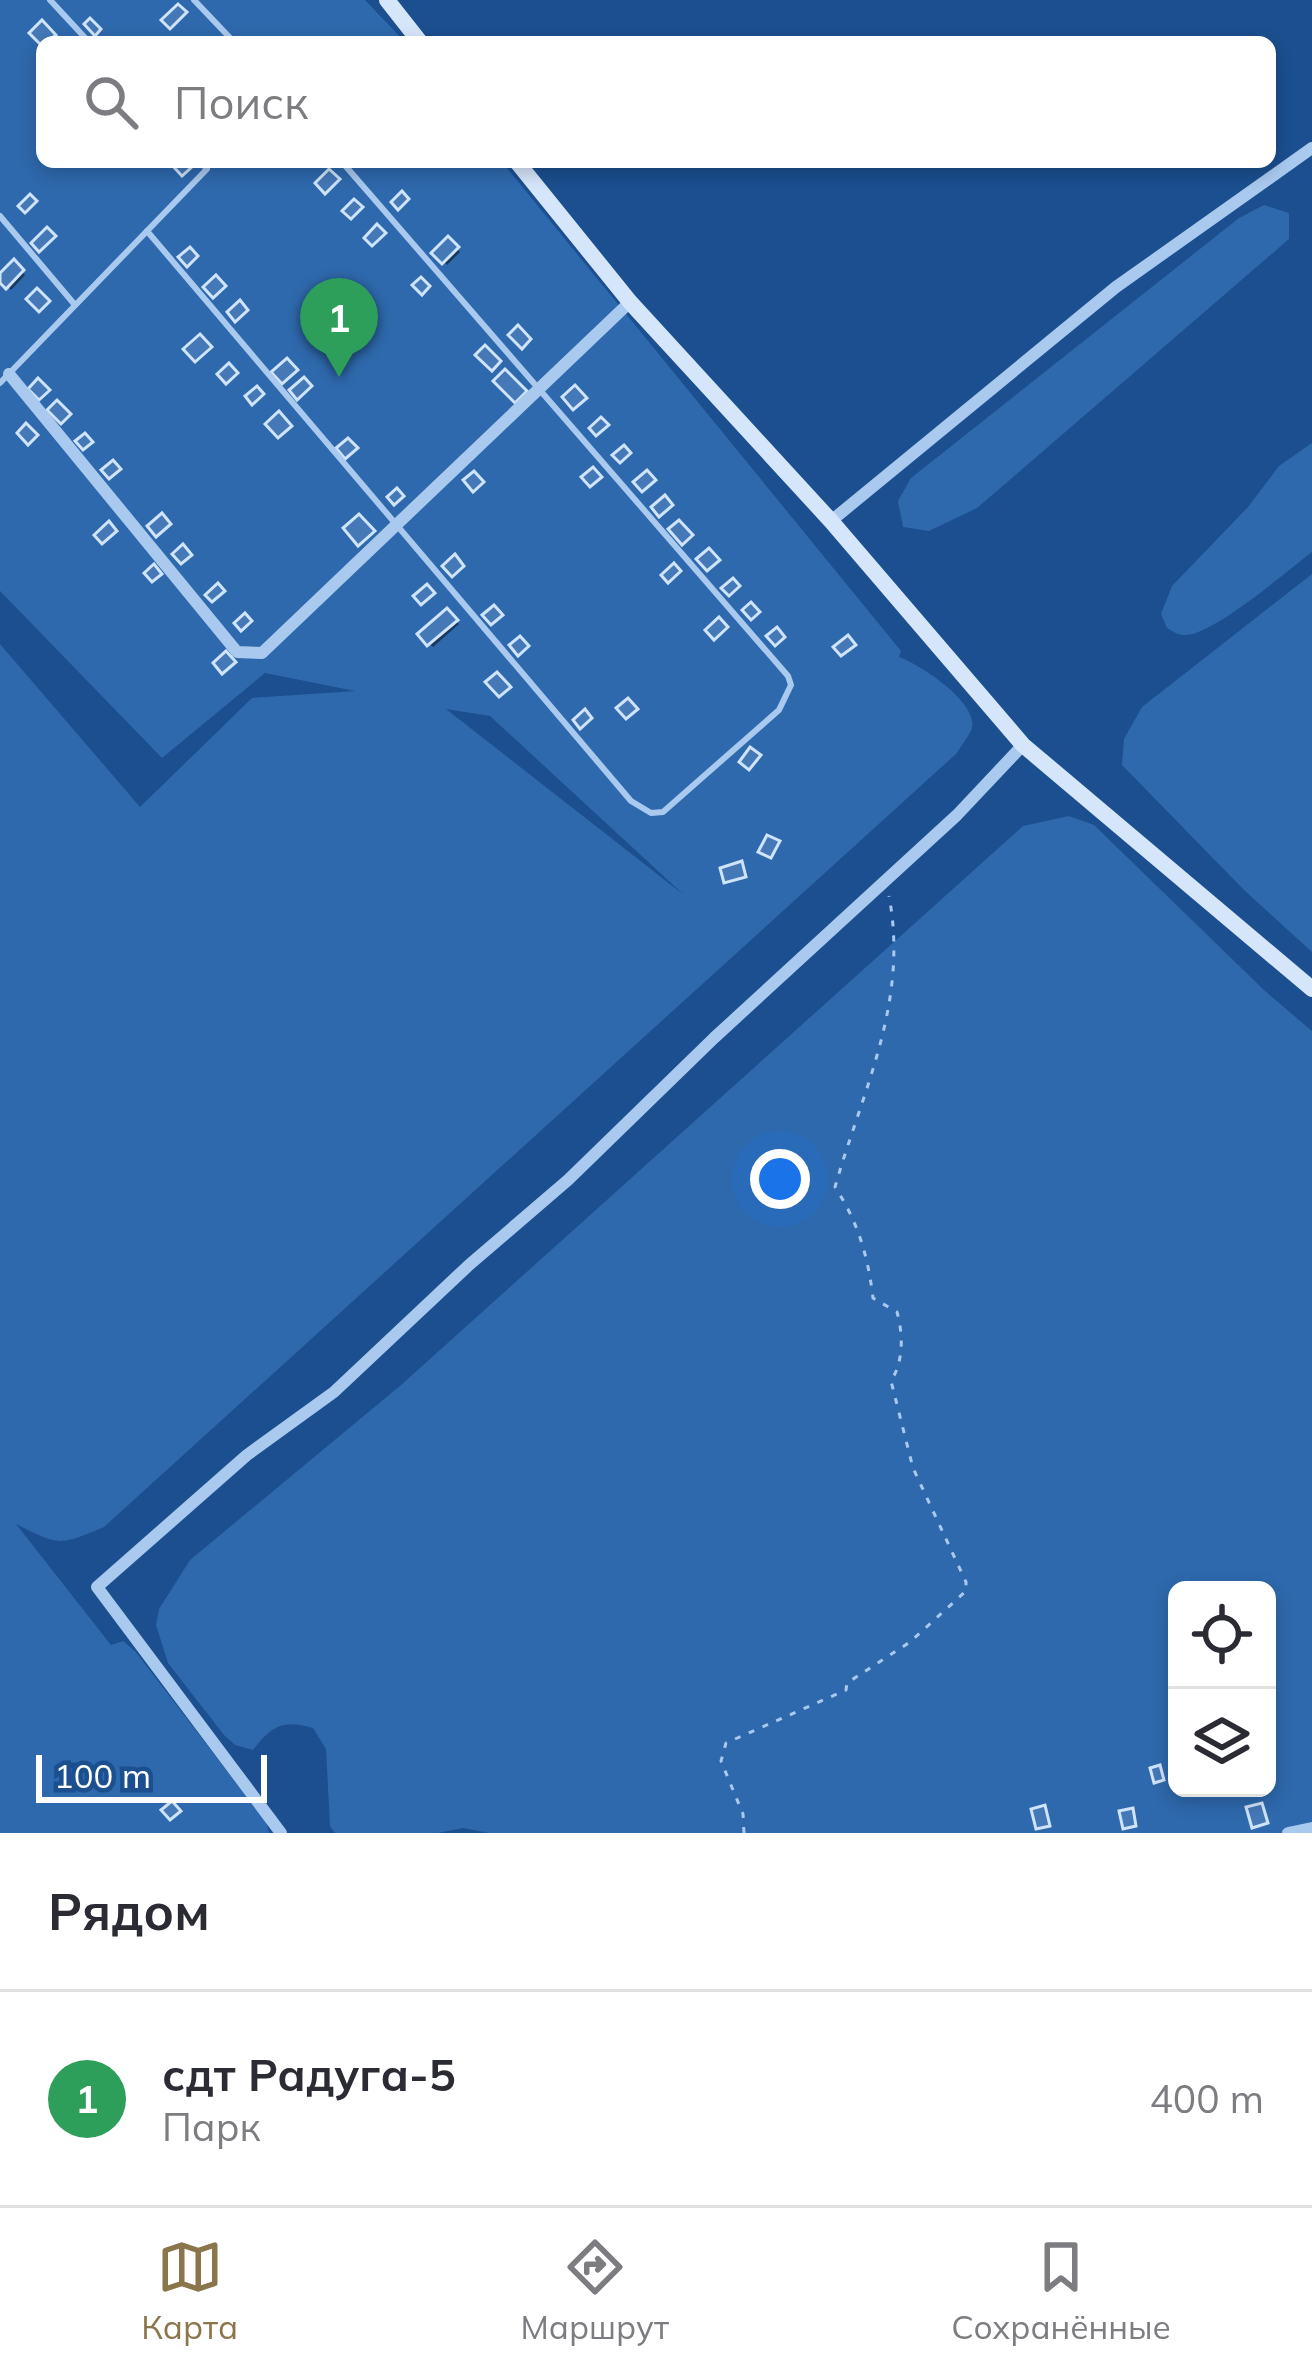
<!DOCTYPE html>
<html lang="ru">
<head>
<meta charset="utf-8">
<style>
	body { margin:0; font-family:Mulish,sans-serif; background:#f2f2f3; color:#2b2b33 }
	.controls { position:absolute; right:36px; bottom:36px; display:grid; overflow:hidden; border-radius:18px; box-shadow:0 6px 18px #0003 }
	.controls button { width:108px; height:108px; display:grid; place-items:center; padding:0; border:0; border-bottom:3px solid #e1e1e2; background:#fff; color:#2b2b33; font:60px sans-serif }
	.scale { position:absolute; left:36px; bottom:30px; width:231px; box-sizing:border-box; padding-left:12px; border:6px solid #fff; border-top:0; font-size:33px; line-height:42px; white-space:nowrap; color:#fff; -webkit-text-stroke:9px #1b4f8f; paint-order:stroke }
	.you { position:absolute; left:780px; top:1179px; width:42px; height:42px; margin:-30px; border:9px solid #fff; border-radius:50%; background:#1a73e8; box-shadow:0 0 0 18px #1a73e833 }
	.badge { display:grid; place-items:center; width:78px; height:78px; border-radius:50%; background:#8a764a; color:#fff; font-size:39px; font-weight:700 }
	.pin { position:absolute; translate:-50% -99px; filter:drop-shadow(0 3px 6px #0008) }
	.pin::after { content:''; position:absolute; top:63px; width:42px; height:36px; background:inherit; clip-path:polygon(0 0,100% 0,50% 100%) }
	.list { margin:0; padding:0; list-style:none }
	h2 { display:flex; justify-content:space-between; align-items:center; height:156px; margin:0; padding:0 48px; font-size:51px }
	h2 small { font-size:39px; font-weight:400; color:#7c7c81 }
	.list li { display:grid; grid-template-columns:78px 1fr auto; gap:36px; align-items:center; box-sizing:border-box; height:216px; padding:0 48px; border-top:3px solid #e1e1e2 }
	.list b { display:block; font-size:45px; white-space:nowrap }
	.list p { margin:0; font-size:39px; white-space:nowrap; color:#7c7c81 }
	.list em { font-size:39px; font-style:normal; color:#7c7c81 }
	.icon { flex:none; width:66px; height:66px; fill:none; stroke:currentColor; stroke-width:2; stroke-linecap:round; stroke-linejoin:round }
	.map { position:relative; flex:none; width:1312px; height:1833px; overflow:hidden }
	.search { position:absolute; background:#fff; box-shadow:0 6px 18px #0003; left:36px; right:36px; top:36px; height:132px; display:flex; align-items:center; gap:30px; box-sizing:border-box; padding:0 42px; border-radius:18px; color:#7c7c81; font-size:45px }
	.sheet { height:372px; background:#fff }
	nav { display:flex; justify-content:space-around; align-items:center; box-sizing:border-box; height:168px; border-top:3px solid #e1e1e2; background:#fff; font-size:33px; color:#7c7c81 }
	nav a { display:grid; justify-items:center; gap:6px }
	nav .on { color:#8a764a }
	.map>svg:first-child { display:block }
</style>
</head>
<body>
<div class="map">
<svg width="1312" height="1833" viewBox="0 0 1312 1833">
	<rect width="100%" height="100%" fill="#1b4f8f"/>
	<g fill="#2e69ad" fill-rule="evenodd">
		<path d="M0 0H365L405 42H42V162H502L901 651 899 657C919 664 978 702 972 728 970 735 961 745 957 753L104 1527C58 1546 60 1546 16 1524L111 1645 123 1641 135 1651 266 1822 269 1833H0V644L140 807 252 698 355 691 265 673 162 758 0 591ZM446 709 490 716 684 895Z"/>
		<polygon points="1264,205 1289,213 1289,239 977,508 929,531 903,527 898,501 911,478 1239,218"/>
		<path d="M1312 443V552C1288 570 1211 637 1184 635 1178 635 1172 631 1167 628L1161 614 1172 586 1248 507 1279 466Z"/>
		<polygon points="1312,574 1312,952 1244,890 1122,765 1124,739 1142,707"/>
		<path d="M1069 816 1094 825 1265 991 1312 1031V1833H489L463 1828 438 1833H335L330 1826 326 1749 313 1728C283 1719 271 1726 253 1750L235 1745 224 1735 168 1663 156 1625 159 1609 190 1560 401 1385 1023 826ZM1177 1590H1267V1788H1177Z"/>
	</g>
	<g fill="#0007">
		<polygon points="448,240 460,252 447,265 435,253"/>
		<polygon points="14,264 25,275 11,290 0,277"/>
		<polygon points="447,612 459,624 433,647 421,635"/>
	</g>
	<g fill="#4478b7" stroke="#cfe3fa" stroke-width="3">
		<polygon points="178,4 187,12 170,29 161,20"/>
		<polygon points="90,18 101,29 95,36 84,24"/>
		<polygon points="42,20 56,35 42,46 29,33"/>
		<polygon points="169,162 189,162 193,166 182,176"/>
		<polygon points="329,169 340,179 325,194 315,183"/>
		<polygon points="402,191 409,199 398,210 391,202"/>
		<polygon points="30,194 37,201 25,213 18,206"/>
		<polygon points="354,199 363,207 351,219 342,211"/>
		<polygon points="377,224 386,233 372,246 364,238"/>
		<polygon points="47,227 56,236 39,252 31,243"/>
		<polygon points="448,236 459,247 442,264 431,253"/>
		<polygon points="190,247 198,256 187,267 178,257"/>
		<polygon points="14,259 24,270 6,289 0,283 0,273"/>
		<polygon points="216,275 226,286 213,298 203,287"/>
		<polygon points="421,277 430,286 422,295 412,285"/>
		<polygon points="37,288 50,301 39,312 26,299"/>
		<polygon points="240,300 248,310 235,322 227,312"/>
		<polygon points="518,325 531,339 522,349 508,335"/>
		<polygon points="200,334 212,347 195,362 183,349"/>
		<polygon points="485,345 501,361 492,371 475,355"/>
		<polygon points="287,358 298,370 282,384 271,372"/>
		<polygon points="229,363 238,373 226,384 217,374"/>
		<polygon points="505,369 527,391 515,403 493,381"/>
		<polygon points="304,377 312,386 297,400 289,390"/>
		<polygon points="38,378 50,390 39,400 28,389"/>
		<polygon points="575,385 587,398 573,410 562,397"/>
		<polygon points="257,386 264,394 252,405 245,396"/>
		<polygon points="57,400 71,414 61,424 47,410"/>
		<polygon points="279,411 292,426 278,438 265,424"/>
		<polygon points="601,417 609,425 596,436 589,428"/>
		<polygon points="26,423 38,435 28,445 17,433"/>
		<polygon points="85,433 93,442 83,450 75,441"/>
		<polygon points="348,438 358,448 345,459 336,448"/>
		<polygon points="624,445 631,453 620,463 612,455"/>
		<polygon points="113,460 121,469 109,479 101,470"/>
		<polygon points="593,467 602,477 590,487 581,477"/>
		<polygon points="647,470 656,480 642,492 633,482"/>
		<polygon points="474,471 484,482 473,492 463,480"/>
		<polygon points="397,488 404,496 394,505 387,497"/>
		<polygon points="665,495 673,505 659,517 651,507"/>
		<polygon points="162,513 171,524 156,537 147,526"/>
		<polygon points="359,514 375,531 358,546 343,528"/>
		<polygon points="679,520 693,535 682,545 668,529"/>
		<polygon points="109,521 117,531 102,544 94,535"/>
		<polygon points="183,544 192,555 181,564 172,554"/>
		<polygon points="709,548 720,560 707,571 696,559"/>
		<polygon points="455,554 464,566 452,577 442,566"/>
		<polygon points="674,563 681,571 668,583 661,575"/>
		<polygon points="154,564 162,574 152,582 144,573"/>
		<polygon points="733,578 740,586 729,596 721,588"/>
		<polygon points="218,583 225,591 212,602 205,595"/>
		<polygon points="427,584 435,593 421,605 413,596"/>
		<polygon points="751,602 760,612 751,620 742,610"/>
		<polygon points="494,605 503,615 491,625 482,615"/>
		<polygon points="447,608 458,620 427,646 417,634"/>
		<polygon points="245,613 252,621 241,631 234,623"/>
		<polygon points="719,617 728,627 714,640 705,630"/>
		<polygon points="777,627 785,637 775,646 766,636"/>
		<polygon points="848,635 856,645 841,656 833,647"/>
		<polygon points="520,636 529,646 518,656 509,645"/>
		<polygon points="226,651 236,662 222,674 213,663"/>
		<polygon points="497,672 511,687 499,697 485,682"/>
		<polygon points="628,698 638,709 626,719 616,708"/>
		<polygon points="585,709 592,718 580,729 573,720"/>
		<polygon points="750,747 761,755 749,770 739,762"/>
		<polygon points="767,835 780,841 771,858 758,852"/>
		<polygon points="742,861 746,877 724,883 720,868"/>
		<polygon points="1160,1765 1164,1780 1154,1783 1150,1768"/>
		<polygon points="172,1801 181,1811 170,1820 161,1810"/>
		<polygon points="1262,1803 1268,1823 1252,1828 1246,1807"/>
		<polygon points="1045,1805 1050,1826 1036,1829 1031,1809"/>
		<polygon points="1133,1808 1136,1826 1123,1829 1119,1811"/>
	</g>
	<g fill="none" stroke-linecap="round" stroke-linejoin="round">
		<path stroke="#a9c9ee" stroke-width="3" stroke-dasharray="6 9" stroke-linecap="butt" d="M744 1833 743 1814 721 1761 726 1743 846 1690 847 1683 910 1642 966 1591V1582L913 1468 891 1381C904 1361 903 1334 897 1312L873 1298C868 1256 858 1222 835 1187 863 1089 909 1002 889 896"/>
		<g stroke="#a9c9ee" stroke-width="6">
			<polyline points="50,0 89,42"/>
			<polyline points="194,0 234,42"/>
			<polyline points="0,216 75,305"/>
			<polyline points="147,231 631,801 651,813 663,812 779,710 791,685 788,676 342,162"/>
			<polyline points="0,383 207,169 201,162"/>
		</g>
		<g stroke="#a9c9ee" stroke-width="12">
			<polyline points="9,374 237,652 262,653 630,302"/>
			<polyline points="831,521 1116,287 1312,148"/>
			<polyline points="281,1833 97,1587 247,1455 334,1392 469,1265 568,1180 714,1038 957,815 1023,745"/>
			<polyline points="1288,1833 1312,1828"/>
		</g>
		<g stroke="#d6e6fa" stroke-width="16">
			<polyline points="387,0 420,42"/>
			<polyline points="517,162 630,302 831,521 1023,745 1312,989"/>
		</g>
	</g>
</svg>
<div class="controls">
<button><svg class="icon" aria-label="locate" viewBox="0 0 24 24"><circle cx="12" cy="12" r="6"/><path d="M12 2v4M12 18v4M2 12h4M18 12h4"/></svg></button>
<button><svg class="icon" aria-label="layers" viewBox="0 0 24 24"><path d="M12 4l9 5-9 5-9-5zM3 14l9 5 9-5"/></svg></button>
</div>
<div class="scale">100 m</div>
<div class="you"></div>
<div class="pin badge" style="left:339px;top:377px;background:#2e9e5b">1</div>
<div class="search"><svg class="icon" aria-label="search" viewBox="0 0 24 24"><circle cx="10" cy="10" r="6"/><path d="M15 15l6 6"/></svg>Поиск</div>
</div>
<section class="sheet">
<h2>Рядом<small></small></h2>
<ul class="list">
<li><span class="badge" style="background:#2e9e5b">1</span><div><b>сдт Радуга-5</b><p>Парк</p></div><em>400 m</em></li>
</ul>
</section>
<nav>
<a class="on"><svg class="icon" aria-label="map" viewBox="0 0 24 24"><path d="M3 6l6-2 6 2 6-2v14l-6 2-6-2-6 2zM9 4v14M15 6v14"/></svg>Карта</a>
<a><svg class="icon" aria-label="directions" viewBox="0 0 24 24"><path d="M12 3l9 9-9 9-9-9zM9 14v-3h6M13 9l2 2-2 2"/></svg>Маршрут</a>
<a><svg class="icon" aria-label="saved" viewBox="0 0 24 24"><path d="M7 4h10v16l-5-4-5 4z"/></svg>Сохранённые</a>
</nav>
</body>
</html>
